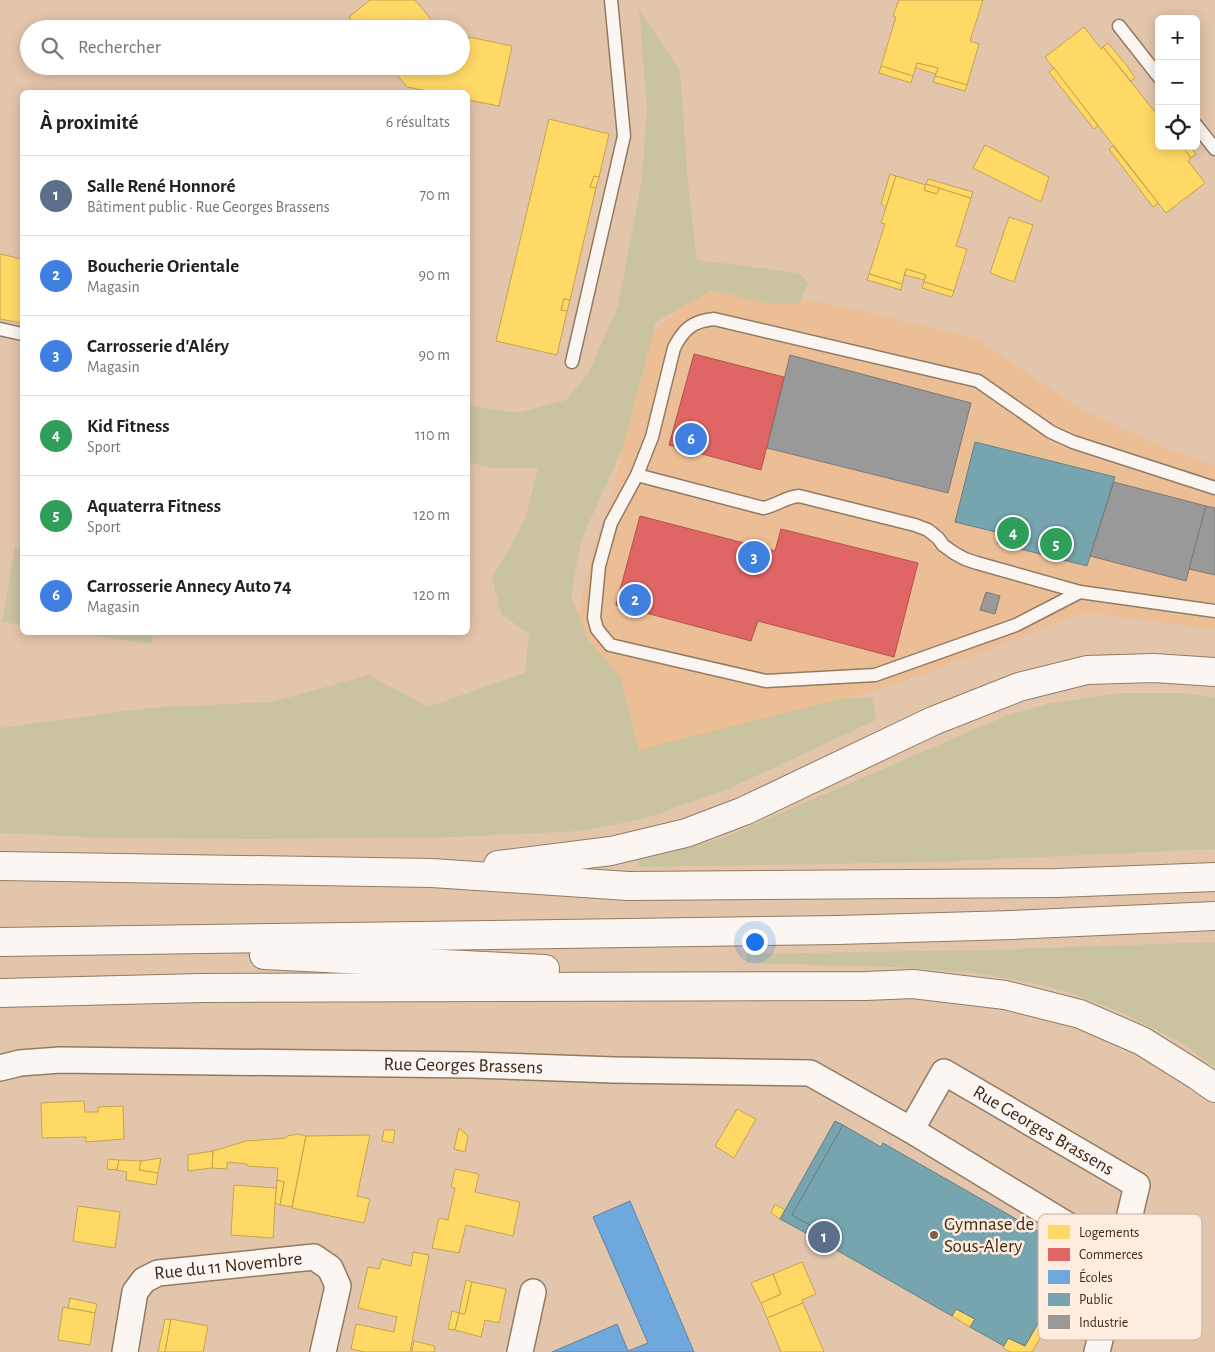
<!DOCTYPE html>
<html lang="fr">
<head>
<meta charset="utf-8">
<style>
	body { margin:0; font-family:"Alegreya Sans",sans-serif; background:#f2f2f2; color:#222 }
	.controls { position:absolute; right:15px; top:15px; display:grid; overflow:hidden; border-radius:8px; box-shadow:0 2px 12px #0003 }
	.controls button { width:45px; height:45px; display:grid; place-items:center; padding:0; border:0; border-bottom:1px solid #e0e0e0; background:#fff; color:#222; font:25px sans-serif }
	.you { position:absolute; left:754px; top:941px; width:18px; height:18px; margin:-12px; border:4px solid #fff; border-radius:50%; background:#1a73e8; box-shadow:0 0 0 8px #1a73e833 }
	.badge { display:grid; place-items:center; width:32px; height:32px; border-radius:50%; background:#78604b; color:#fff; font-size:16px; font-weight:700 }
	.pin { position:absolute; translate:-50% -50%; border:2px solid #fff; box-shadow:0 1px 5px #0006 }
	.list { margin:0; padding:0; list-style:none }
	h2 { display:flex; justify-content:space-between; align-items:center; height:65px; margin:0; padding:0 20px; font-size:21px }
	h2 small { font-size:16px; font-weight:400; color:#767676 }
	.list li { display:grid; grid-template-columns:32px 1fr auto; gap:15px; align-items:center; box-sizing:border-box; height:80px; padding:0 20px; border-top:1px solid #e0e0e0 }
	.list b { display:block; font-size:19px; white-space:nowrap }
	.list p { margin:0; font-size:16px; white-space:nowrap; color:#767676 }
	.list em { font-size:16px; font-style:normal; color:#767676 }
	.icon { flex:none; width:28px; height:28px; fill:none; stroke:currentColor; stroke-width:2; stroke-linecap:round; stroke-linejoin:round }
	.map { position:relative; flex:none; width:1215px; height:1352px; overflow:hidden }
	.search { position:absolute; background:#fff; box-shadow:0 2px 12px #0003; left:20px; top:20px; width:450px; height:55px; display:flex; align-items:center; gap:12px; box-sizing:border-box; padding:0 18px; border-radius:28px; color:#767676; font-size:19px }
	.panel { position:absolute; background:#fff; box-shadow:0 2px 12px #0003; left:20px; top:90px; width:450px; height:545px; border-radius:8px }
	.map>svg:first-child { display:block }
</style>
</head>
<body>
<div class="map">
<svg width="1215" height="1352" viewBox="0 0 1215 1352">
	<rect width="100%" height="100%" fill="#e3c5ab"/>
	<polygon fill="#ecbe95" points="723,288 757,291 848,308 978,339 1075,406 1170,450 1215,465 1215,630 1098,614 1077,615 913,678 870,692 817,707 636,754 561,695 592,553 596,539 605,525 609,511 647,339 666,320 688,302 707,291"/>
	<g fill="#c9c39f">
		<polygon points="639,9 680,71 688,184 697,260 799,273 808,283 799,304 768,304 712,290 656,322 622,450 581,540 571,597 589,641 621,678 639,750 841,699 872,697 876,720 728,789 643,819 581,831 454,837 266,839 112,838 0,833 0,728 148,708 272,702 369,675 428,707 525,673 529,634 501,614 492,578 525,520 538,468 489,468 468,462 468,404 474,406 518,413 566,400 588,374 618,306 642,179 647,109"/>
		<polygon points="15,548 22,549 22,625 2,622"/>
		<polygon points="73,633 153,633 152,644"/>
		<polygon points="1122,693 1186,693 1215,698 1215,849 934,862 639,867 639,860 674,852 728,836 1008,715 1052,703"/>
		<polygon points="1215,942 1215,1067 1180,1042 1125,1014 1071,993 1033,983 977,973 894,967 747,963 746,954 987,950"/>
	</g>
	<g fill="#ffd966" stroke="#c5a44e">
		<polygon points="370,0 415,0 439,29 359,29 349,17"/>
		<polygon points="983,0 970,41 979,44 967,85 935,76 938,68 917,63 913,76 881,66 896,17 893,16 899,0"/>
		<polygon points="1084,27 1101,49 1103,47 1159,117 1159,146 1182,146 1191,158 1188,161 1205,183 1166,213 1045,57"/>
		<polygon points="461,35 469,37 467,43 461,42"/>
		<polygon points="469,37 512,46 499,106 468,100 468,92 433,92 407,87 390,66 461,66 461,42 467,43"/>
		<polygon points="1108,43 1127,66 1135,78 1131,81 1103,47"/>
		<polygon points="917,63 938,68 936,74 916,68"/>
		<polygon points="881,66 913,76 911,83 879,73"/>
		<polygon points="1054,68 1098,126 1094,129 1049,72"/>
		<polygon points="935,76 967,85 965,91 933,82"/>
		<polygon points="549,119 609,134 599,177 594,176 590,187 596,188 570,300 564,299 561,310 567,311 557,355 496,341"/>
		<polygon points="985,145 1049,177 1041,202 973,168"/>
		<polygon points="1113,146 1158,203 1153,207 1109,149"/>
		<polygon points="1182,146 1189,146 1196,154 1191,158"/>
		<polygon points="890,174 896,176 886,207 881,204"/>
		<polygon points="594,176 599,177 596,188 590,187"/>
		<polygon points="896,176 926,185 924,190 937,194 939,188 971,198 956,246 967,249 954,291 924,282 926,275 906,269 902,284 869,274 885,224 881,223"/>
		<polygon points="928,179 973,192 971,198 926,184"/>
		<polygon points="926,184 939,188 937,194 924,190"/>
		<polygon points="1009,217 1033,225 1014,282 990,273"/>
		<polygon points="0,254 22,259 22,323 0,319"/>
		<polygon points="906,269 926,275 924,280 905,275"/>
		<polygon points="869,274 902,284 901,290 867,280"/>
		<polygon points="924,282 954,291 952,297 922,288"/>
		<polygon points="564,299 570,300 567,311 561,310"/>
		<polygon points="84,1101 85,1112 98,1112 98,1107 123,1106 124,1139 86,1142 86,1137 42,1138 41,1103"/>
		<polygon points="737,1109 756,1119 734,1158 715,1146"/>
		<polygon points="459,1128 468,1136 465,1152 454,1149"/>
		<polygon points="384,1130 395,1130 393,1143 382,1141"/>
		<polygon points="298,1134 306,1136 292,1207 280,1205 284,1182 277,1180 278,1168 247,1166 247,1164 227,1162 227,1169 212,1168 213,1151 246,1141 286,1138 287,1136"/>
		<polygon points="370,1135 357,1196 370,1199 364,1223 292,1208 306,1136"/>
		<polygon points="213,1151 212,1168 188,1171 188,1155"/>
		<polygon points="161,1158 158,1173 139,1170 141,1161"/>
		<polygon points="108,1159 119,1160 117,1170 107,1169"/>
		<polygon points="119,1160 141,1161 139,1170 158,1173 156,1185 126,1180 127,1172 117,1170"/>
		<polygon points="455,1169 479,1174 475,1192 520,1202 513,1236 466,1225 459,1253 432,1248 439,1218 448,1220 455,1188 451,1187"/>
		<polygon points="277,1180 284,1182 280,1205 275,1203"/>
		<polygon points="234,1185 276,1188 273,1238 231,1235"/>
		<polygon points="775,1204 785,1210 780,1219 771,1213"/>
		<polygon points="78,1206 120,1212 115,1248 73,1241"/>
		<polygon points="413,1252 429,1255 410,1352 365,1352 351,1349 356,1324 394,1332 397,1317 358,1308 368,1267 379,1269 382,1259 411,1266"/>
		<polygon points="1076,1257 1084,1262 1032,1352 1010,1352 1003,1348 1008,1338 1025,1346"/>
		<polygon points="802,1262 816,1294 802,1300 803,1303 767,1318 761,1303 781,1294 773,1274"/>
		<polygon points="773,1274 781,1294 761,1303 751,1283"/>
		<polygon points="466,1280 472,1282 465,1314 459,1313"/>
		<polygon points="472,1282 506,1289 499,1323 485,1320 481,1337 455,1330 459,1313 465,1314"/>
		<polygon points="70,1298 97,1304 95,1313 68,1308"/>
		<polygon points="803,1303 824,1352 781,1352 767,1318"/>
		<polygon points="63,1307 95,1313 90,1345 58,1340"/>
		<polygon points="956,1309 975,1319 970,1327 952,1316"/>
		<polygon points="452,1311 459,1313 455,1330 448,1329"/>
		<polygon points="165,1319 171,1320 165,1352 158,1352"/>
		<polygon points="171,1319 208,1326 203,1352 165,1352"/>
		<polygon points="414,1341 435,1346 434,1352 412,1352"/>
	</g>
	<g fill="#e06666" stroke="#b0544e">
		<polygon points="694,354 784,377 761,470 669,445"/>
		<polygon points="640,516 775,551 781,529 918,563 894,657 758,621 751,641 616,605"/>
	</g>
	<polygon fill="#6fa8dc" stroke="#6182a1" points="630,1201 694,1352 552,1352 617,1324 628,1351 648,1343 593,1217"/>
	<g fill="#76a5af" stroke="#668081">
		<polygon points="975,442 1115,477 1087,566 997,543 1000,533 955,522"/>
		<polygon points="835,1121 843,1125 792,1215 830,1236 826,1244 780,1219"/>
		<polygon points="843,1125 881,1147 883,1143 1039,1232 1037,1235 1076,1257 1025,1346 1008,1338 1004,1346 970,1327 975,1319 956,1309 952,1316 826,1244 830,1236 792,1215"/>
	</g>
	<g fill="#999" stroke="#7e7872">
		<polygon points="790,355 971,403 948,493 767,448"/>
		<polygon points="1114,482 1206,506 1186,581 1090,556"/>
		<polygon points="1206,506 1215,508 1215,575 1189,569"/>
		<polygon points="986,592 1000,596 995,614 980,610"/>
	</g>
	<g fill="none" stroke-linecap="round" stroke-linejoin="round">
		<g stroke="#917b65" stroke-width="15">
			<g id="lane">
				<polyline points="1119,26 1159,77"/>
				<polyline points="1196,125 1215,149"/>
				<polyline points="0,329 22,334"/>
				<polyline points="572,362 624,136 611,0"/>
				<path d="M637 475 763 508C776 506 785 497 799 496L915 525 928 530 938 538 943 545 954 553 965 559 977 563 1080 592 1215 611"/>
				<path d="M1080 592 1016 625 875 675 766 681 610 645 597 629 594 618 599 566 611 523 637 475 652 437 674 348C683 330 692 321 714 319L978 381 1051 432 1073 442 1215 488"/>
			</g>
		</g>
		<g stroke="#917b65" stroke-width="28">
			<g id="street">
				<path id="s1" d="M0 1068 20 1063 60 1060 472 1065 614 1070 810 1073 911 1130 1120 1257"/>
				<path id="s2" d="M911 1130 944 1072 1137 1185 1097 1352"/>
				<path id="s3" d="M125 1352 135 1292 144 1280 158 1273 314 1257 330 1268 338 1286 323 1352"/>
				<polyline points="520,1352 533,1292"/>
			</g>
		</g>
		<g stroke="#917b65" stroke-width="30">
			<g id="highway">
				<polyline points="498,865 611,851 686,833 744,811 933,721 1019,687 1087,670 1154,668 1215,672"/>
				<polyline points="0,866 432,873 628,886 1057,883 1215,877"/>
				<polyline points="0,942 838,930 1012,925 1215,916"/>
				<polyline points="264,955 545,969"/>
				<polyline points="0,993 202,988 866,986 913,984 1005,995 1080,1014 1142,1041 1198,1076 1215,1088"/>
			</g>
		</g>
		<use href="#lane" stroke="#fbf6f2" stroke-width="12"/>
		<use href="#street" stroke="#fbf6f2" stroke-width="25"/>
		<use href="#highway" stroke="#fbf6f2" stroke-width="28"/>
	</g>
	<circle fill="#78604b" stroke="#feeddf" stroke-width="2" cx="934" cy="1235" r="5"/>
	<g text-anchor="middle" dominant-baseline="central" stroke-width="5" stroke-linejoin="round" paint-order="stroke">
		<g font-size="19" fill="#3f2a17" stroke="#feeddf">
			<text stroke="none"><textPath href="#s1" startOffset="464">Rue Georges Brassens</textPath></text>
			<text stroke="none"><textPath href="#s2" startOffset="182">Rue Georges Brassens</textPath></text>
			<text stroke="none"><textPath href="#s3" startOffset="162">Rue du 11 Novembre</textPath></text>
		</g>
		<g font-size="19" fill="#3f2a17" stroke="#feeddf" text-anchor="start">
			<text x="944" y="1224">Gymnase de<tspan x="944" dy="22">Sous-Alery</tspan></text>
		</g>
	</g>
	<rect x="1038" y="1214" width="164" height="126" rx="8" fill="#feeddf" stroke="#c5b2a3" stroke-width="1"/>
	<rect x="1048" y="1225" width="22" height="14" fill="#ffd966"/>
	<rect x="1048" y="1248" width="22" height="13" fill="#e06666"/>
	<rect x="1048" y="1270" width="22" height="14" fill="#6fa8dc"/>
	<rect x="1048" y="1293" width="22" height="13" fill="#76a5af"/>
	<rect x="1048" y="1315" width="22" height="14" fill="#999"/>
	<g font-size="14" fill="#3f2a17">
		<text x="1079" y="1237">Logements</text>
		<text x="1079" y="1259">Commerces</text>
		<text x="1079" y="1282">Écoles</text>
		<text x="1079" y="1304">Public</text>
		<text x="1079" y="1327">Industrie</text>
	</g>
</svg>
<div class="controls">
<button>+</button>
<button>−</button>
<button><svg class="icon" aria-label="locate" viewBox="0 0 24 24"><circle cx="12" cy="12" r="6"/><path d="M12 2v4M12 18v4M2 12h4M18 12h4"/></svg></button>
</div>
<div class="you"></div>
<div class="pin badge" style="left:824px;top:1237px;background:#5c6f8a">1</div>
<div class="pin badge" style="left:635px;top:600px;background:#3f7fe0">2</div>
<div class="pin badge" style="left:754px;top:557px;background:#3f7fe0">3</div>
<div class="pin badge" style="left:1013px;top:533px;background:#2e9e5b">4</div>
<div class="pin badge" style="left:1056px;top:544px;background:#2e9e5b">5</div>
<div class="pin badge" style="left:691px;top:439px;background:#3f7fe0">6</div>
<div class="search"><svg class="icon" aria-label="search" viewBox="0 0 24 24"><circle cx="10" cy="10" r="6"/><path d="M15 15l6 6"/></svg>Rechercher</div>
<section class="panel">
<h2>À proximité<small>6 résultats</small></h2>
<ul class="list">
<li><span class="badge" style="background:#5c6f8a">1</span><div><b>Salle René Honnoré</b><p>Bâtiment public · Rue Georges Brassens</p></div><em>70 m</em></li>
<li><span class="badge" style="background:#3f7fe0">2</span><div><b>Boucherie Orientale</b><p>Magasin</p></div><em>90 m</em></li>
<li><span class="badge" style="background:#3f7fe0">3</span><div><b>Carrosserie d'Aléry</b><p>Magasin</p></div><em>90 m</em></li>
<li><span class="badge" style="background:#2e9e5b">4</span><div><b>Kid Fitness</b><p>Sport</p></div><em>110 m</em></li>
<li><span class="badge" style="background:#2e9e5b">5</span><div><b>Aquaterra Fitness</b><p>Sport</p></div><em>120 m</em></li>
<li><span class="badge" style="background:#3f7fe0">6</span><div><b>Carrosserie Annecy Auto 74</b><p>Magasin</p></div><em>120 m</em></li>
</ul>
</section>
</div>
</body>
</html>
